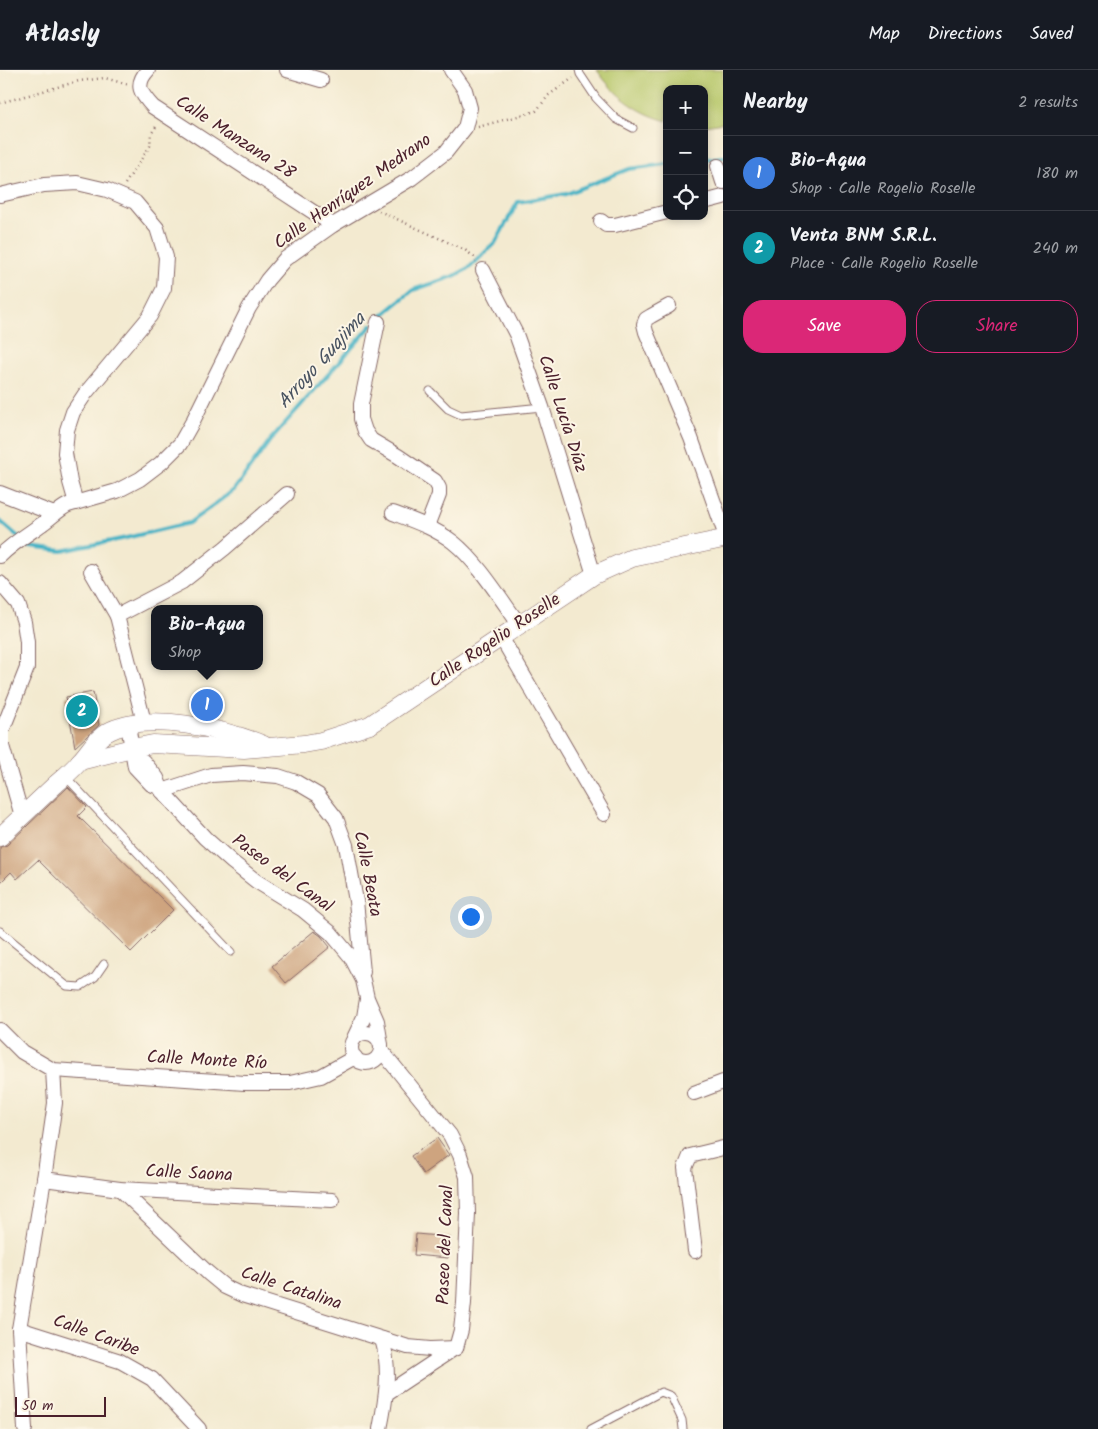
<!DOCTYPE html>
<html lang="en">
<head>
<meta charset="utf-8">
<style>
	body { margin:0; font-family:Kalam,sans-serif; background:#20242c; color:#f1f3f6 }
	.controls { position:absolute; right:15px; top:15px; display:grid; overflow:hidden; border-radius:10px; box-shadow:0 2px 8px #0003 }
	.controls button { width:45px; height:45px; display:grid; place-items:center; padding:0; border:0; border-bottom:1px solid #363941; background:#171b24; color:#f1f3f6; font:25px sans-serif }
	.scale { position:absolute; left:15px; bottom:12px; width:91px; box-sizing:border-box; padding-left:5px; border:2px solid #4a1f2b; border-top:0; font-size:14px; line-height:18px; white-space:nowrap; color:#4a1f2b; -webkit-text-stroke:4px #fcf5e5; paint-order:stroke }
	.you { position:absolute; left:470px; top:846px; width:18px; height:18px; margin:-12px; border:4px solid #fff; border-radius:50%; background:#1a73e8; box-shadow:0 0 0 8px #1a73e833 }
	.badge { display:grid; place-items:center; width:32px; height:32px; border-radius:50%; background:#db2777; color:#fff; font-size:16px; font-weight:700 }
	.pin { position:absolute; translate:-50% -50%; border:2px solid #fff; box-shadow:0 1px 5px #0006 }
	.popup { position:absolute; left:151px; top:535px; width:112px; height:65px; box-sizing:border-box; display:grid; place-content:center; border-radius:10px; background:#171b24; filter:drop-shadow(0 1px 4px #0005); font-size:16px; white-space:nowrap; color:#9ea1a6 }
	.popup b { font-size:19px; color:#f1f3f6 }
	.popup::after { content:''; position:absolute; left:50%; top:100%; margin-left:-10px; border:10px solid transparent; border-top-color:#171b24 }
	.list { margin:0; padding:0; list-style:none }
	h2 { display:flex; justify-content:space-between; align-items:center; height:65px; margin:0; padding:0 20px; font-size:21px }
	h2 small { font-size:16px; font-weight:400; color:#9ea1a6 }
	.list li { display:grid; grid-template-columns:32px 1fr auto; gap:15px; align-items:center; box-sizing:border-box; height:75px; padding:0 20px; border-top:1px solid #363941 }
	.list b { display:block; font-size:19px; white-space:nowrap }
	.list p { margin:0; font-size:16px; white-space:nowrap; color:#9ea1a6 }
	.list em { font-size:16px; font-style:normal; color:#9ea1a6 }
	.actions { display:flex; gap:10px; padding:15px 20px }
	.actions a { flex:1; padding:11px 0; border:1px solid #db2777; border-radius:20px; text-align:center; font-size:18px; color:#db2777 }
	.actions .main { background:#db2777; color:#fff }
	.icon { flex:none; width:28px; height:28px; fill:none; stroke:currentColor; stroke-width:2; stroke-linecap:round; stroke-linejoin:round }
	.map { position:relative; flex:none; width:723px; height:1359px; overflow:hidden }
	header { display:flex; align-items:center; gap:30px; box-sizing:border-box; height:70px; padding:0 25px; background:#171b24; border-bottom:1px solid #363941 }
	header strong { font-size:24px }
	nav { display:flex; gap:28px; margin-inline-start:auto; font-size:18px }
	main { display:flex }
	aside { flex:1; background:#171b24 }
	.map>svg:first-child { display:block }
</style>
</head>
<body>
<header>
<strong>Atlasly</strong>
<nav><a>Map</a><a>Directions</a><a>Saved</a></nav>
</header>
<main>
<div class="map">
<svg width="723" height="1359" viewBox="0 0 723 1359">
	<rect width="100%" height="100%" fill="#fcf5e5"/>
	<filter id="ink" filterUnits="userSpaceOnUse"><feTurbulence type="fractalNoise" baseFrequency=".02" numOctaves="2"/><feDisplacementMap in="SourceGraphic" scale="10" xChannelSelector="R" yChannelSelector="G"/><feConvolveMatrix kernelMatrix="1 2 1 2 8 2 1 2 1" color-interpolation-filters="sRGB"/></filter>
	<filter id="wash" filterUnits="userSpaceOnUse"><feTurbulence type="fractalNoise" baseFrequency=".0096" numOctaves="4" result="noise"/><feDisplacementMap in="SourceGraphic" scale="20" xChannelSelector="R" yChannelSelector="G"/><feGaussianBlur stdDeviation="1.12" result="paint"/><feColorMatrix in="noise" values="0 0 0 0 0 0 0 0 0 0 0 0 0 0 0 0 0 1.4 0 .05"/><feComposite in="paint" operator="in"/></filter>
	<g filter="url(#wash)">
		<rect width="100%" height="100%" fill="#f3ead0"/>
		<path fill="#b7c76a" stroke="#80734a" d="M597 0H723V53L704 56V19H667V51C637 43 614 25 597 0Z"/>
		<g fill="none" stroke-linecap="round" stroke-linejoin="round">
			<g stroke="#48b4c6" stroke-width="4">
				<polyline points="704,89 723,87"/>
				<polyline points="379,248 413,220 454,206 469,198 495,173 518,132 566,124 629,99 667,94"/>
				<polyline points="0,451 30,477 62,481 126,468 189,453 234,420 271,369 372,255"/>
			</g>
		</g>
		<g id="blocks">
			<g fill="#cea47f">
				<polygon points="93,622 99,655 75,677 66,627"/>
				<polygon points="199,622 220,627 216,646 195,642"/>
				<polygon points="68,717 87,737 78,746 173,840 131,882 38,790 17,809 11,802 0,813 0,777 7,775"/>
				<polygon points="314,861 321,866 330,877 286,913 272,896"/>
				<polygon points="437,1068 449,1085 423,1104 411,1086"/>
				<polygon points="416,1164 450,1167 448,1188 414,1185"/>
			</g>
		</g>
	</g>
	<g filter="url(#ink)">
		<use href="#blocks" fill-opacity="0" stroke="#856665" stroke-width="1"/>
		<g fill="none" stroke-linecap="round" stroke-linejoin="round">
			<g stroke="#856665" stroke-width="9">
				<g id="service">
					<polyline points="579,0 580,4 596,28 616,49 633,58"/>
					<polyline points="430,321 448,339 461,345 542,337"/>
					<polyline points="65,706 231,882"/>
					<polyline points="0,861 67,916 80,917 95,907 104,894"/>
					<polyline points="591,1359 661,1322 671,1326 682,1350 683,1359"/>
				</g>
			</g>
			<g stroke="#856665" stroke-width="16">
				<g id="minor">
					<path d="M148 0C134 15 141 24 153 37L333 155"/>
					<polyline points="287,0 321,10"/>
					<polyline points="718,96 723,112"/>
					<polyline points="0,125 44,115 77,113 107,120 135,132 157,158 166,187 164,218 150,246 85,324 73,342 67,360 65,383 70,412 76,433"/>
					<polyline points="704,132 723,127"/>
					<polyline points="601,151 606,155 615,155 667,142"/>
					<polyline points="483,200 516,264 542,337 594,505"/>
					<polyline points="669,236 651,246 646,249 644,254 646,262 691,368 723,458"/>
					<polyline points="378,252 361,334 361,349 365,361 371,370 398,386 435,411 439,418 439,425 427,456"/>
					<polyline points="0,423 54,444"/>
					<path d="M393 443C414 451 435 458 453 472 478 492 500 528 519 554"/>
					<path d="M0 486C13 473 28 464 42 454 51 448 58 440 68 435L117 421 140 409 161 393 180 374 193 351 249 238 267 210 285 189 333 155 412 108 446 82 465 58 470 38 465 20 451 0"/>
					<polyline points="91,501 117,546"/>
					<polyline points="0,513 18,534 24,552 27,572 27,598 2,661 2,676 22,746"/>
					<polyline points="501,567 604,744"/>
					<polyline points="144,652 117,546 182,512 225,478 287,424"/>
					<polyline points="128,655 135,697 151,714 161,718"/>
					<polyline points="134,689 143,691 157,708 162,721 205,768 232,792 256,811 303,840 331,863 351,887 363,910 367,928 377,951 381,975"/>
					<polyline points="162,721 211,705 243,703 278,706 296,712 318,725 336,748 346,775 356,831 363,902"/>
					<polyline points="0,960 22,982 53,1000 245,1013 290,1013 321,1006 355,987"/>
					<circle cx="366" cy="978" r="15"/>
					<polyline points="354,968 364,947 367,929"/>
					<polyline points="381,980 450,1065 460,1085 467,1107 468,1143 464,1233 461,1260 456,1278"/>
					<polyline points="694,1023 723,1012"/>
					<polyline points="44,1109 120,1119 332,1130"/>
					<polyline points="120,1119 208,1203 225,1217 242,1225 408,1277 430,1279 456,1278"/>
					<polyline points="695,1181 685,1098 690,1086 723,1078"/>
					<polyline points="19,1259 120,1291 152,1309 199,1359"/>
					<polyline points="387,1323 455,1278"/>
					<polyline points="25,1359 19,1259 44,1109 55,1033 53,1000"/>
					<path d="M380 1359C386 1329 391 1299 382 1269"/>
				</g>
			</g>
			<g stroke="#856665" stroke-width="19">
				<g id="tertiary">
					<polyline points="80,691 132,678 153,674 244,679 304,674 321,671 370,655 594,505 632,488 723,469"/>
					<path d="M0 767C19 749 37 732 55 715 64 707 73 700 80 691 89 682 94 670 106 663 146 640 224 659 264 675"/>
				</g>
			</g>
			<g stroke="#856665" stroke-width="2.5" stroke-dasharray="1 4" stroke-linecap="butt">
				<polyline points="0,33 79,11 105,8 129,15"/>
				<polyline points="478,57 536,41 549,25 573,8"/>
				<polyline points="125,114 150,76 151,64 158,54"/>
				<polyline points="379,141 465,180 473,186 476,191"/>
			</g>
			<use href="#service" stroke="#fff" stroke-width="7"/>
			<use href="#minor" stroke="#fff" stroke-width="14"/>
			<use href="#tertiary" stroke="#fff" stroke-width="18"/>
		</g>
	</g>
	<g text-anchor="middle" dominant-baseline="central" stroke-width="4" stroke-linejoin="round" paint-order="stroke">
		<g font-size="18" fill="#4a1f2b" stroke="#fcf5e5">
			<text transform="translate(235 68) rotate(33)">Calle Manzana 28</text>
			<text transform="translate(353 122) rotate(-35)">Calle Henríquez Medrano</text>
			<text transform="translate(562 344) rotate(72)">Calle Lucía Díaz</text>
			<text transform="translate(495 571) rotate(-34)">Calle Rogelio Roselle</text>
			<text transform="translate(282 804) rotate(36)">Paseo del Canal</text>
			<text transform="translate(367 804) rotate(79)">Calle Beata</text>
			<text transform="translate(207 991) rotate(3)">Calle Monte Río</text>
			<text transform="translate(189 1104) rotate(3)">Calle Saona</text>
			<text transform="translate(446 1175) rotate(-88)">Paseo del Canal</text>
			<text transform="translate(291 1219) rotate(18)">Calle Catalina</text>
			<text transform="translate(96 1266) rotate(20)">Calle Caribe</text>
		</g>
		<g font-size="19" font-style="italic" fill="#495361" stroke="#fcf5e5">
			<text transform="translate(322 291) rotate(-48)">Arroyo Guajima</text>
		</g>
	</g>
</svg>
<div class="controls">
<button>+</button>
<button>−</button>
<button><svg class="icon" aria-label="locate" viewBox="0 0 24 24"><circle cx="12" cy="12" r="6"/><path d="M12 2v4M12 18v4M2 12h4M18 12h4"/></svg></button>
</div>
<div class="scale">50 m</div>
<div class="you"></div>
<div class="pin badge" style="left:207px;top:635px;background:#3f7fe0">1</div>
<div class="popup"><b>Bio-Aqua</b>Shop</div>
<div class="pin badge" style="left:82px;top:641px;background:#0f9aa8">2</div>
</div>
<aside>
<h2>Nearby<small>2 results</small></h2>
<ul class="list">
<li><span class="badge" style="background:#3f7fe0">1</span><div><b>Bio-Aqua</b><p>Shop · Calle Rogelio Roselle</p></div><em>180 m</em></li>
<li><span class="badge" style="background:#0f9aa8">2</span><div><b>Venta BNM S.R.L.</b><p>Place · Calle Rogelio Roselle</p></div><em>240 m</em></li>
</ul>
<div class="actions"><a class="main">Save</a><a>Share</a></div>
</aside>
</main>
</body>
</html>
